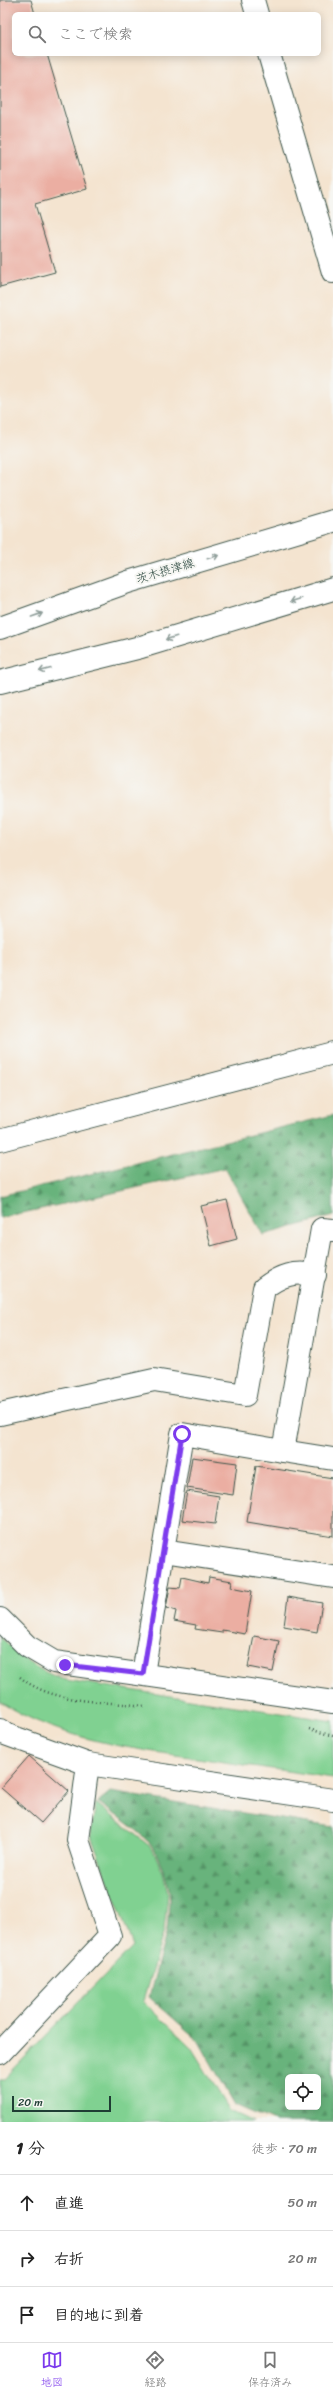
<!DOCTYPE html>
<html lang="ja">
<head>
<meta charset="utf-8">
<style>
	body { margin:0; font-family:Sriracha,"Klee One",sans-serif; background:#f6f6f6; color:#222 }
	.controls { position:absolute; right:12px; bottom:12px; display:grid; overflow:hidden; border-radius:6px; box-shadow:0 2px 10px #0003 }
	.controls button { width:36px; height:36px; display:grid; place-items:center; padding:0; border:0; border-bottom:1px solid #e0e0e0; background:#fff; color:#222; font:20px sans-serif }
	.scale { position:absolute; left:12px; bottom:10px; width:99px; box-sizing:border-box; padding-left:4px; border:2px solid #1f3d34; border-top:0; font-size:11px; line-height:14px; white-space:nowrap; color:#1f3d34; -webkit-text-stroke:3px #f6f6f2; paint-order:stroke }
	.stop { position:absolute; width:12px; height:12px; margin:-9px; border:3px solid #7c3aed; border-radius:50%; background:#fff }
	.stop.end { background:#7c3aed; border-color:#fff; box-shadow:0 1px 4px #0008 }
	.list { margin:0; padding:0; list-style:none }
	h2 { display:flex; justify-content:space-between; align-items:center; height:52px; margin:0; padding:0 16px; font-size:17px }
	h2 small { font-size:13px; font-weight:400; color:#767676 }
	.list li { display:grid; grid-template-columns:26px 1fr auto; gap:12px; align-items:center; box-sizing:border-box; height:56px; padding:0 16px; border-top:1px solid #e0e0e0 }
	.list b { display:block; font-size:15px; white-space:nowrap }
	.list em { font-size:13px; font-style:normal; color:#767676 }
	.icon { flex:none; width:22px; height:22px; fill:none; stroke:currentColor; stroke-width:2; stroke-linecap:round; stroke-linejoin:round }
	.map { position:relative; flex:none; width:333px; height:2122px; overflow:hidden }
	.search { position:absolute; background:#fff; box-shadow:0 2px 10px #0003; left:12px; right:12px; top:12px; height:44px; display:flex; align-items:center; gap:10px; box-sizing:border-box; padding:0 14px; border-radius:6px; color:#767676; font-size:15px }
	.sheet { height:220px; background:#fff }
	nav { display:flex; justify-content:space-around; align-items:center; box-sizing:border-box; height:56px; border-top:1px solid #e0e0e0; background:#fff; font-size:11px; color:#767676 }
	nav a { display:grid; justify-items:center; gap:2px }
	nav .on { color:#7c3aed }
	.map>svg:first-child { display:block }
</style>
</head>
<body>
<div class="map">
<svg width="333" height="2122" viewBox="0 0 333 2122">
	<defs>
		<pattern id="forest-firs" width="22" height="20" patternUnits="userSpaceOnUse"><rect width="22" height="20" fill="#68b37b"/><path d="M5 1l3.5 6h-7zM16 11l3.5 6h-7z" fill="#559366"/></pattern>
	</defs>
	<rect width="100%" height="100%" fill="#f6f6f2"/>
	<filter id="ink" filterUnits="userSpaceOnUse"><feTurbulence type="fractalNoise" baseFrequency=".025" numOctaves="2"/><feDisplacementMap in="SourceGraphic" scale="8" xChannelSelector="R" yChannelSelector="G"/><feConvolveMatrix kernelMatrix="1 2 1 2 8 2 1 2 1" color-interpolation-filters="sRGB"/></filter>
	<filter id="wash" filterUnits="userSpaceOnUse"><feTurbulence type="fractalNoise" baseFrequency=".012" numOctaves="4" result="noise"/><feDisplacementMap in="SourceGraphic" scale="16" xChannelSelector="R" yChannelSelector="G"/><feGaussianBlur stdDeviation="0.9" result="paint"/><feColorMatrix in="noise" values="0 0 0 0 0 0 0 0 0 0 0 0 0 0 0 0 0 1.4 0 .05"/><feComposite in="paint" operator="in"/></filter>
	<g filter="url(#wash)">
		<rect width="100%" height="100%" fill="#f4e4d0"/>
		<g fill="#80d191" stroke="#508762">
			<path d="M0 1636C20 1657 38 1672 66 1680L333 1721V1778C288 1771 243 1765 197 1758 130 1749 59 1739 0 1702Z"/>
			<polygon points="96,1803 152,1848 163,1872 168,1893 164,1930 143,2001 191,2047 230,2111 254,2122 0,2122 0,2079 4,2079 133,1946 92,1839 91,1832"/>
		</g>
		<g fill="url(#forest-firs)" stroke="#447858" fill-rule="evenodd">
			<polygon points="333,1115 333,1216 263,1235 225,1168 0,1218 0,1196"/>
			<path d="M110 1792 333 1827V2122H274L235 2105 198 2040 149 1997 167 1930 170 1892 164 1871 153 1846 132 1827 98 1802ZM288 2077H318V2107H288Z"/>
		</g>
		<g id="blocks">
			<g fill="#ebaea2">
				<polygon points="0,0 31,0 35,14 14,14 14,54 47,54 87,189 35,204 55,272 0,287"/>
				<polygon points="227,1200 237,1239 211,1246 201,1206"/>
				<polygon points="192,1457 237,1463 233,1495 187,1488"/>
				<polygon points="256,1466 333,1478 333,1536 247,1522"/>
				<polygon points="187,1491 219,1496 215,1524 182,1520"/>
				<polygon points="182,1577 208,1583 209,1577 232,1581 231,1587 252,1591 245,1634 222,1630 222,1633 195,1629 196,1625 174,1621 176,1611 166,1608 170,1587 180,1588"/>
				<polygon points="288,1597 322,1603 317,1632 284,1626"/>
				<polygon points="254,1636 279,1641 273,1672 248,1667"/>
				<polygon points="29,1756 69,1791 41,1823 1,1788"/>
			</g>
		</g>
	</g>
	<g filter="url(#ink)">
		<use href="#blocks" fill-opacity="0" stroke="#3f564b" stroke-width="1"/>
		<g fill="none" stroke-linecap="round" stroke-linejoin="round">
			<g stroke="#3f564b" stroke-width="24">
				<g id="minor">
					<polyline points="0,1140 333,1053"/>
					<path d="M0 1414 154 1380 245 1395 264 1288C281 1275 294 1271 315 1275"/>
					<polyline points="283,1451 333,1459"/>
					<polyline points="163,1551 333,1577"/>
					<polyline points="0,1619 27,1646 54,1662 333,1702"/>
					<polyline points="143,1674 182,1434 283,1451 322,1229 333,1230"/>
					<polyline points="0,1730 5,1734 88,1764 333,1800"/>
					<polyline points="0,2053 110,1936 78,1840 88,1764"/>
				</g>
			</g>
			<g stroke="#3f564b" stroke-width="24">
				<g id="tertiary">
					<polyline points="253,0 257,14"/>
					<polyline points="269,54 333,272"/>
				</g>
			</g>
			<g stroke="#3f564b" stroke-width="24">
				<g id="primary">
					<polyline points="0,628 128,582 333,521"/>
					<polyline points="0,682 141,647 333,589"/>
				</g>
			</g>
			<g stroke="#3f564b" stroke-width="2.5" stroke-dasharray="1 3" stroke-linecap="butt">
				<path d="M20 1677C52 1704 105 1701 144 1706"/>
				<polyline points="309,1729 333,1736"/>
			</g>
			<use href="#minor" stroke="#fff" stroke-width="22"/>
			<use href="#tertiary" stroke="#fff" stroke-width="22"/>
			<use href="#primary" stroke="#fff" stroke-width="22"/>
		</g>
		<defs><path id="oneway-shaft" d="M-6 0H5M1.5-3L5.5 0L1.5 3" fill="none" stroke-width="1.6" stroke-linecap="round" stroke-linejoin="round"/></defs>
		<g stroke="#8f9e9a">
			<use href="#oneway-shaft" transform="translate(213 557) rotate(-17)"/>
			<use href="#oneway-shaft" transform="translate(296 600) rotate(163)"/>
			<use href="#oneway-shaft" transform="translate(37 615) rotate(-19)"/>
			<use href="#oneway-shaft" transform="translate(171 638) rotate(163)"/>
			<use href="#oneway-shaft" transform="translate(45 670) rotate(166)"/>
		</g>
	</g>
	<g fill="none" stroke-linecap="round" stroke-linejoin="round" filter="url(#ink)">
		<polyline stroke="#7c3aed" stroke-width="5" points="65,1665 143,1674 182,1434"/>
	</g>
	<g text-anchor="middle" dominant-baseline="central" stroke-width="4" stroke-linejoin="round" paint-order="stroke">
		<g font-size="12" fill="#1f3d34" stroke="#f6f6f2">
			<text transform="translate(165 571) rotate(-17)">茨木摂津線</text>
		</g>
	</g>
</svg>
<div class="controls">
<button><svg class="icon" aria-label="locate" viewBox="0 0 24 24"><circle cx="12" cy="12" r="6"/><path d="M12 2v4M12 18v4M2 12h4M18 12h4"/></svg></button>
</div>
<div class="scale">20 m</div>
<div class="stop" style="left:182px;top:1434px"></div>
<div class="stop end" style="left:65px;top:1665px"></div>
<div class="search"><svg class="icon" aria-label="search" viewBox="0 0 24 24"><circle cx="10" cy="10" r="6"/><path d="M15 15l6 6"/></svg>ここで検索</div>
</div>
<section class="sheet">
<h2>1 分<small>徒歩 · 70 m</small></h2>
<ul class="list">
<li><svg class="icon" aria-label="ahead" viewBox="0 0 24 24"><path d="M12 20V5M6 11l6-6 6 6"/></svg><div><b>直進</b></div><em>50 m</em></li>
<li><svg class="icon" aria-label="right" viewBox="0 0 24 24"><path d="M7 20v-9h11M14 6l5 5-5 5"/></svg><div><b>右折</b></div><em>20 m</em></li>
<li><svg class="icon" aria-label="arrive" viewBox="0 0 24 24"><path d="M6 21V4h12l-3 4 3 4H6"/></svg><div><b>目的地に到着</b></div></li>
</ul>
</section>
<nav>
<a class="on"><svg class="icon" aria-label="map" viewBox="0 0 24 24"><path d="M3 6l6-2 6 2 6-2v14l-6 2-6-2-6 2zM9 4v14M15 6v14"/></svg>地図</a>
<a><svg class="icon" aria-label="directions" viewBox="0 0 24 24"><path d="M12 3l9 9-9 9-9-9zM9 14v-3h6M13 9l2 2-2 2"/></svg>経路</a>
<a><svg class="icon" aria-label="saved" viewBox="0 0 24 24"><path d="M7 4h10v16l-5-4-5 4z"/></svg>保存済み</a>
</nav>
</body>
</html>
